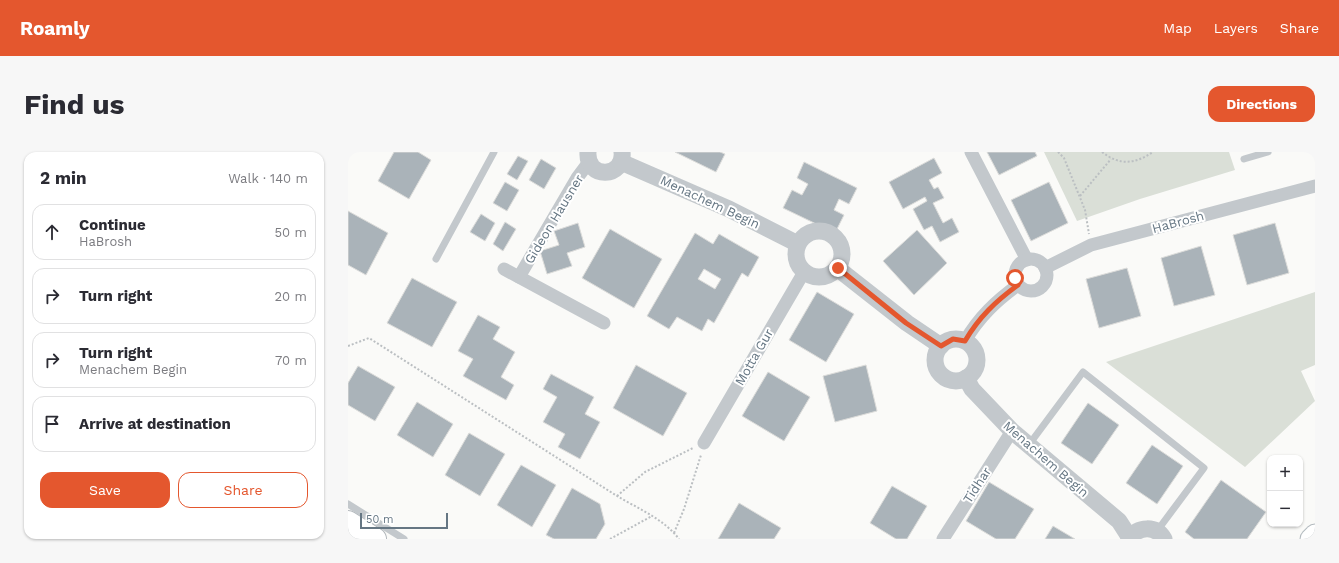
<!DOCTYPE html>
<html lang="en">
<head>
<meta charset="utf-8">
<style>
	body { margin:0; font-family:"Work Sans",sans-serif; background:#f7f7f7; color:#2b2b33 }
	.controls { position:absolute; right:12px; bottom:12px; display:grid; overflow:hidden; border-radius:8px; box-shadow:0 1px 3px #0004 }
	.controls button { width:36px; height:36px; display:grid; place-items:center; padding:0; border:0; border-bottom:1px solid #e1e1e2; background:#fff; color:#2b2b33; font:20px sans-serif }
	.scale { position:absolute; left:12px; bottom:10px; width:88px; box-sizing:border-box; padding-left:4px; border:2px solid #657683; border-top:0; font-size:11px; line-height:14px; white-space:nowrap; color:#657683; -webkit-text-stroke:3px #fff; paint-order:stroke }
	.stop { position:absolute; width:12px; height:12px; margin:-9px; border:3px solid #e4572e; border-radius:50%; background:#fff }
	.stop.end { background:#e4572e; border-color:#fff; box-shadow:0 1px 4px #0008 }
	.list { margin:0; padding:0; list-style:none }
	h2 { display:flex; justify-content:space-between; align-items:center; height:52px; margin:0; padding:0 16px; font-size:17px }
	h2 small { font-size:13px; font-weight:400; color:#7c7c81 }
	.list li { display:grid; grid-template-columns:26px 1fr auto; gap:12px; align-items:center; box-sizing:border-box; height:56px; margin:0 8px 8px; padding:0 8px; border:1px solid #e1e1e2; border-radius:12px }
	.list b { display:block; font-size:15px; white-space:nowrap }
	.list p { margin:0; font-size:13px; white-space:nowrap; color:#7c7c81 }
	.list em { font-size:13px; font-style:normal; color:#7c7c81 }
	.actions { display:flex; gap:8px; padding:12px 16px }
	.actions a { flex:1; padding:9px 0; border:1px solid #e4572e; border-radius:12px; text-align:center; font-size:14px; color:#e4572e }
	.actions .main { background:#e4572e; color:#fff }
	.icon { flex:none; width:22px; height:22px; fill:none; stroke:currentColor; stroke-width:2; stroke-linecap:round; stroke-linejoin:round }
	.map { position:relative; flex:none; width:967px; height:387px; overflow:hidden; border-radius:12px }
	header { display:flex; align-items:center; gap:24px; box-sizing:border-box; height:56px; padding:0 20px; background:#e4572e; color:#fff }
	header strong { font-size:19px }
	nav { display:flex; gap:22px; margin-inline-start:auto; font-size:14px }
	.intro { display:flex; align-items:center; justify-content:space-between; box-sizing:border-box; height:96px; padding:0 24px }
	h1 { margin:0; font-size:28px }
	.button { padding:10px 18px; border-radius:12px; background:#e4572e; color:#fff; font-size:14px; font-weight:700 }
	main { display:flex; gap:24px; padding:0 24px }
	aside { flex:1; background:#fff; border-radius:12px; box-shadow:0 1px 3px #0004 }
	.map>svg:first-child { display:block }
</style>
</head>
<body>
<header>
<strong>Roamly</strong>
<nav><a>Map</a><a>Layers</a><a>Share</a></nav>
</header>
<div class="intro"><h1>Find us</h1><a class="button">Directions</a></div>
<main>
<aside>
<h2>2 min<small>Walk · 140 m</small></h2>
<ul class="list">
<li><svg class="icon" aria-label="ahead" viewBox="0 0 24 24"><path d="M12 20V5M6 11l6-6 6 6"/></svg><div><b>Continue</b><p>HaBrosh</p></div><em>50 m</em></li>
<li><svg class="icon" aria-label="right" viewBox="0 0 24 24"><path d="M7 20v-9h11M14 6l5 5-5 5"/></svg><div><b>Turn right</b></div><em>20 m</em></li>
<li><svg class="icon" aria-label="right" viewBox="0 0 24 24"><path d="M7 20v-9h11M14 6l5 5-5 5"/></svg><div><b>Turn right</b><p>Menachem Begin</p></div><em>70 m</em></li>
<li><svg class="icon" aria-label="arrive" viewBox="0 0 24 24"><path d="M6 21V4h12l-3 4 3 4H6"/></svg><div><b>Arrive at destination</b></div></li>
</ul>
<div class="actions"><a class="main">Save</a><a>Share</a></div>
</aside>
<div class="map">
<svg width="967" height="387" viewBox="0 0 967 387">
	<rect width="100%" height="100%" fill="#fafaf8"/>
	<g fill="#dadfd7">
		<polygon points="696,0 881,0 887,18 792,47 729,69"/>
		<polygon points="967,140 967,213 953,219 967,249 897,315 758,210"/>
	</g>
	<g fill="#aab3b9" stroke="#dcdcda" fill-rule="evenodd">
		<polygon points="46,0 70,0 83,8 61,47 30,29"/>
		<polygon points="327,0 372,0 377,2 368,20"/>
		<polygon points="639,0 687,0 689,4 651,23"/>
		<polygon points="170,4 180,9 169,28 159,22"/>
		<polygon points="586,6 594,21 581,28 586,37 590,35 596,46 585,51 595,71 604,66 611,80 592,90 584,74 576,78 565,57 579,49 577,45 555,57 541,30"/>
		<polygon points="193,7 208,16 196,37 181,28"/>
		<polygon points="456,10 509,36 501,52 491,47 486,58 496,63 487,81 435,56 444,38 454,43 460,32 449,26"/>
		<polygon points="157,30 171,38 159,59 145,51"/>
		<polygon points="701,30 720,71 683,89 663,48"/>
		<polygon points="0,59 40,81 18,123 0,113"/>
		<polygon points="133,62 147,71 137,89 122,80"/>
		<polygon points="157,70 168,77 155,99 145,92"/>
		<polygon points="230,71 237,95 219,101 224,114 199,122 192,99 211,93 206,79"/>
		<polygon points="927,71 941,121 899,133 885,83"/>
		<polygon points="262,77 314,107 286,156 234,126"/>
		<polygon points="569,78 599,111 566,143 535,109"/>
		<path d="M347 81 365 92 371 82 411 105 400 125 394 121 366 171 360 167 354 179 329 165 321 177 299 164ZM356 117 373 127 367 137 350 127Z"/>
		<polygon points="853,94 867,143 826,154 813,106"/>
		<polygon points="779,116 793,164 751,176 738,127"/>
		<polygon points="64,126 109,150 84,195 39,171"/>
		<polygon points="469,140 506,162 478,210 441,188"/>
		<polygon points="130,163 152,175 145,187 167,200 153,225 166,233 158,248 115,224 125,207 110,199"/>
		<polygon points="288,213 339,241 315,284 265,256"/>
		<polygon points="518,213 529,259 487,270 475,224"/>
		<polygon points="10,214 47,235 27,269 0,253 0,231"/>
		<polygon points="420,220 462,245 436,289 394,264"/>
		<polygon points="203,222 246,245 237,262 252,270 232,307 210,295 217,282 195,270 209,245 195,237"/>
		<polygon points="69,250 105,272 85,305 49,283"/>
		<polygon points="740,251 771,273 744,312 713,291"/>
		<polygon points="121,281 157,302 132,344 97,323"/>
		<polygon points="804,293 835,314 809,352 778,331"/>
		<polygon points="173,313 208,333 184,375 149,353"/>
		<polygon points="873,328 918,360 899,387 846,387 837,380"/>
		<polygon points="641,330 686,357 667,387 648,387 618,369"/>
		<polygon points="544,334 579,354 559,387 548,387 522,371"/>
		<polygon points="224,336 252,352 257,372 248,387 206,387 198,383"/>
		<polygon points="391,351 433,376 426,387 370,387"/>
		<polygon points="705,374 727,387 697,387"/>
	</g>
	<g fill="none" stroke-linecap="round" stroke-linejoin="round">
		<g stroke="#b3babf" stroke-width="21">
			<polyline id="secondary" points="962,387 967,382"/>
		</g>
		<g stroke="#b4b9bd" stroke-width="24">
			<polyline id="trunk" points="0,370 27,387"/>
		</g>
		<g stroke="#bbbfc2" stroke-width="2" stroke-dasharray="2 2" stroke-linecap="butt">
			<polyline points="710,0 716,6 737,58 741,82"/>
			<path d="M754 0C772 14 787 12 805 0"/>
			<polyline points="732,44 763,7"/>
			<path d="M0 194 21 186 269 344C289 356 316 367 331 387"/>
			<polyline points="269,344 297,320 345,296"/>
			<polyline points="326,381 336,357 353,303"/>
			<polyline points="262,387 304,364"/>
		</g>
		<g stroke="#c3c8cc" stroke-width="7">
			<polyline points="896,7 920,0"/>
			<polyline points="88,107 146,0"/>
			<polyline points="680,294 735,220 856,316 809,379"/>
			<polyline points="0,352 56,387"/>
		</g>
		<g stroke="#c3c8cc" stroke-width="13">
			<polyline points="623,0 679,108"/>
			<circle cx="683" cy="123" r="16"/>
			<polyline points="697,116 743,93 967,34"/>
			<polyline points="156,117 256,171"/>
			<polyline points="171,125 229,26 241,10"/>
			<path d="M617 189C631 165 648 149 670 133"/>
			<polyline points="356,291 456,120"/>
			<polyline points="595,387 664,279"/>
		</g>
		<g stroke="#c3c8cc" stroke-width="17">
			<path d="M240 0C238 28 277 26 274 0"/>
			<polyline points="273,10 381,57 450,92"/>
			<circle cx="471" cy="102" r="23"/>
			<polyline points="489,116 559,171 593,194"/>
			<circle cx="608" cy="208" r="21"/>
			<polyline points="618,226 624,237 664,279 771,369 782,386"/>
			<path d="M781 387C790 374 808 373 816 387"/>
		</g>
		<use href="#secondary" stroke="#fff" stroke-width="19"/>
		<use href="#trunk" stroke="#fff" stroke-width="22"/>
	</g>
	<g fill="none" stroke-linecap="round" stroke-linejoin="round">
		<path stroke="#e4572e" stroke-width="5" d="M490 116 558 171 593 194 605 187 617 189C631 165 648 149 670 133L667 126"/>
	</g>
	<g text-anchor="middle" dominant-baseline="central" stroke-width="4" stroke-linejoin="round" paint-order="stroke">
		<g font-size="13" fill="#657683" stroke="#fff">
			<text transform="translate(362 50) rotate(25)">Menachem Begin</text>
			<text transform="translate(206 67) rotate(-59)">Gideon Hausner</text>
			<text transform="translate(830 70) rotate(-15)">HaBrosh</text>
			<text transform="translate(406 205) rotate(-60)">Motta Gur</text>
			<text transform="translate(698 307) rotate(41)">Menachem Begin</text>
			<text transform="translate(629 333) rotate(-57)">Tidhar</text>
		</g>
	</g>
</svg>
<div class="controls">
<button>+</button>
<button>−</button>
</div>
<div class="scale">50 m</div>
<div class="stop" style="left:667px;top:126px"></div>
<div class="stop end" style="left:490px;top:116px"></div>
</div>
</main>
</body>
</html>
